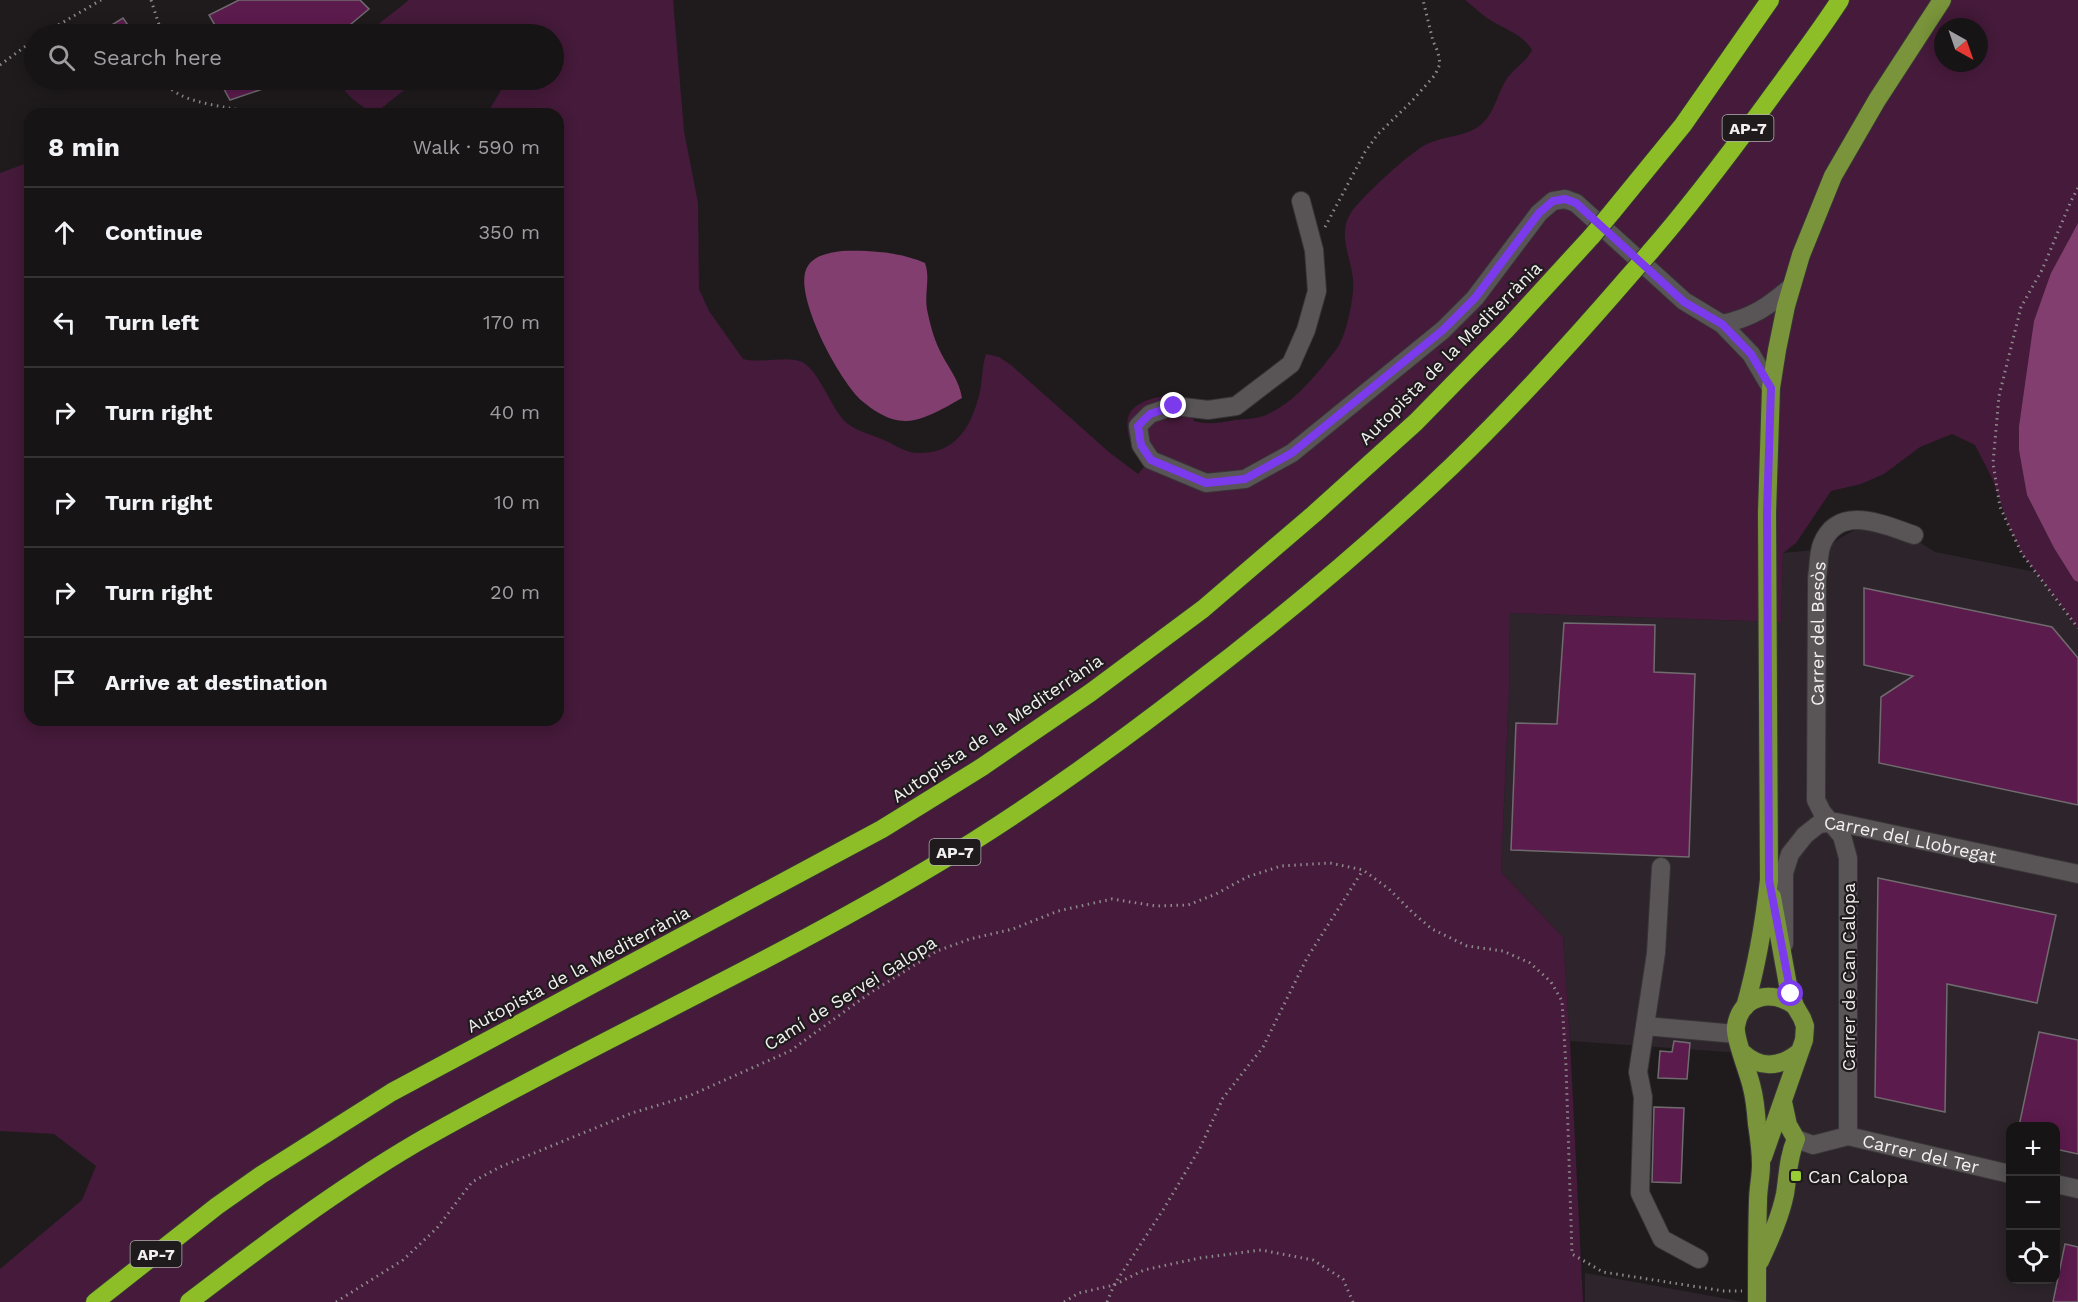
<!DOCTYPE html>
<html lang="en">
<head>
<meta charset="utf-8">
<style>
	body { margin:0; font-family:"Work Sans",sans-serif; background:#201d1f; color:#f1f3f6 }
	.controls { position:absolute; right:18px; bottom:18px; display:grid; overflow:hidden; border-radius:12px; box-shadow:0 3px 15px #0003 }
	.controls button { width:54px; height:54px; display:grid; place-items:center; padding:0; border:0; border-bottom:2px solid #363335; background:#171416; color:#f1f3f6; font:30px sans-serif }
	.compass { position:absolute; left:1934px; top:18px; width:54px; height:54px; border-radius:50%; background:#171416; box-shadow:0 3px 15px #0003; rotate:140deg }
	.stop { position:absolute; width:18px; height:18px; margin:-14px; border:4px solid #7c3aed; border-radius:50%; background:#fff }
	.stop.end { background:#7c3aed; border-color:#fff; box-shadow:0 2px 6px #0008 }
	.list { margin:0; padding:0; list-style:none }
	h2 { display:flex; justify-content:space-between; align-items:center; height:78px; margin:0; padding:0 24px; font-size:26px }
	h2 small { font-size:20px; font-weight:400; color:#9e9ea1 }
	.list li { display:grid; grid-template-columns:39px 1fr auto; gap:18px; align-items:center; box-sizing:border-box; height:90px; padding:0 24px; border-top:2px solid #363335 }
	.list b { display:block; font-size:22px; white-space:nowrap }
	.list em { font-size:20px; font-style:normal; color:#9e9ea1 }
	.icon { flex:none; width:33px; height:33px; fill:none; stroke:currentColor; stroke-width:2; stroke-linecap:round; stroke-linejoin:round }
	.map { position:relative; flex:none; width:2078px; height:1302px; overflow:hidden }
	.search { position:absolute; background:#171416; box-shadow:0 3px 15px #0003; left:24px; top:24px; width:540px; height:66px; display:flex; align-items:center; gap:15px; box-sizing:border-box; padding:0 21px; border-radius:33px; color:#9e9ea1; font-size:22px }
	.panel { position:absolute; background:#171416; box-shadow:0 3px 15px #0003; left:24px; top:108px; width:540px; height:618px; border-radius:18px }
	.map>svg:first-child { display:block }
</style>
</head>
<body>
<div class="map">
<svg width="2078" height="1302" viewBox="0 0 2078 1302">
	<rect width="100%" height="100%" fill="#1f1b1d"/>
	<g fill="#2d252b" fill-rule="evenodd">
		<path d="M1879 525 1919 542 1935 552 2035 572 2078 628V1302H1757L1758 1205 1743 1053 1570 1041 1563 937 1501 872 1509 688 1510 613 1781 622 1783 553 1826 549 1840 538 1857 529ZM2010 1126H2056V1280H2010Z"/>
		<polygon points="1585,1273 1744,1302 1585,1302"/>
	</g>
	<g fill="#451a3a" fill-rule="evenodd">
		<path d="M409 0H673L684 131 698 203 699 289 709 311 743 359C761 364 786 355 802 362 820 371 832 412 848 424 858 432 874 435 886 441 895 445 905 452 915 453 953 455 969 431 978 399 983 384 981 369 986 354L999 357 1011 365 1110 453 1138 474 1146 465C1139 456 1131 448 1129 437 1127 430 1126 419 1130 413 1136 402 1161 394 1173 397 1183 400 1191 412 1194 421 1208 425 1220 423 1235 420 1245 419 1257 419 1266 415 1291 404 1307 385 1324 365 1328 359 1334 353 1338 347 1346 334 1352 305 1353 290 1356 263 1334 237 1352 211 1364 195 1409 153 1427 144 1443 136 1463 137 1478 127 1496 114 1496 94 1508 77 1516 67 1526 62 1532 50 1523 36 1512 32 1497 24 1485 18 1475 8 1465 0H2078V223L2051 273 2025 386 2019 426 2027 495 2054 548 2074 580 2078 582V628L2022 554 2008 524 1992 478 1975 445 1952 434 1920 447 1884 474 1861 484 1831 491 1796 543 1783 553 1781 622 1510 613 1509 688 1501 872 1563 937 1570 1041 1583 1302H0V1269L82 1200 96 1166 54 1134 0 1131V173L30 162V720H558V114H487L507 80H554V34H516L493 29 472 34H366ZM1943 27H1979V63H1943Z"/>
		<path d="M340 80H417L374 114C362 106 343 95 340 80Z"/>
	</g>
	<g fill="#813e6f">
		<polygon points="2078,223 2078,582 2074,580 2054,548 2027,495 2019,450 2019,426 2034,321 2051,273"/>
		<path d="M842 251C869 250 900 252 925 263 931 280 923 295 928 314 931 328 935 342 942 355 950 370 959 380 962 398 948 406 923 421 907 421 890 422 874 411 862 401 839 380 798 303 805 273 809 256 827 253 842 251Z"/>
	</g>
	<g fill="#5c1b4d" stroke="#6f6b6e" stroke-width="1.5">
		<polygon points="239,0 360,0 369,9 339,34 220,34 209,15"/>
		<polygon points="123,18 134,34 97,34"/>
		<polygon points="219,80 282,80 283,82 230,100"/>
		<polygon points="1864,588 2052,627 2078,658 2078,805 1879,763 1881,697 1913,676 1864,665"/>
		<polygon points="1564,623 1655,625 1654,672 1695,674 1689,857 1511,850 1516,723 1557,724"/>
		<polygon points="1878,878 2056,915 2037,1003 1947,984 1945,1112 1875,1097"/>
		<polygon points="2039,1032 2078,1040 2078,1154 2055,1149 2055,1126 2019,1126"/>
		<polygon points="1674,1041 1690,1043 1687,1079 1658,1078 1660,1051 1672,1052"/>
		<polygon points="1654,1107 1684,1108 1681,1183 1652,1182"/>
		<polygon points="2065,1244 2078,1247 2078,1302 2053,1302"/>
	</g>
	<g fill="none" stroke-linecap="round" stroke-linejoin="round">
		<g stroke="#383537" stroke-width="20">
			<g id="minor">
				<polyline points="1301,201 1314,250 1317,291 1306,330 1291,364 1236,406 1208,410 1174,406 1150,414 1138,426 1141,445 1151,460 1206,483 1245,479 1292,453 1443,330 1475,298 1539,213 1553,201 1565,199 1576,203 1684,301 1722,324 1751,354 1771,388"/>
				<path d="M1722 324C1752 318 1769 306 1791 287"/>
				<polyline points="1661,867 1656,953 1638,1072 1643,1097 1640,1193 1662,1239 1699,1259"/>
				<path id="s1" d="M1784 944V873L1790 854 1805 835 1819 824 1836 822 2078 874"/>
				<polyline points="1645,1026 1736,1034"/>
				<path id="s2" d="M1848 1136V858L1842 836 1822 812 1816 800 1817 577C1819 567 1818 554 1822 544 1839 503 1884 525 1914 535"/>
				<path id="s3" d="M1796 1139 1813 1145 1848 1136 2010 1174"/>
				<polyline points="2056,1184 2078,1189"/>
			</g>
		</g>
		<g stroke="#383537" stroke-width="20">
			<g id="major">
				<path d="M1745 1007C1757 965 1764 924 1769 880L1767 513 1771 388 1777 350 1786 306 1801 255 1833 176 1877 100 1942 0"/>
				<path d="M1743 1053C1760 1069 1780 1067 1798 1053"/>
				<polyline points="1763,1157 1804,1040 1805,1026 1802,1018 1795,1006 1788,985 1772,897"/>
				<path d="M1760 1261C1770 1239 1780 1218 1785 1194 1788 1175 1788 1157 1796 1139L1788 1125 1783 1102"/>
				<path d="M1757 1302C1757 1268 1757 1235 1758 1201 1758 1189 1761 1177 1761 1165 1761 1151 1759 1137 1757 1124 1756 1112 1755 1099 1752 1088 1749 1073 1734 1038 1736 1026 1741 995 1772 989 1795 1006"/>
			</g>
		</g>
		<g stroke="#383537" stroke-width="20">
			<g id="highway">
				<polyline points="1612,212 1683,125 1770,0"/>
				<path d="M1650 252C1690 206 1727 157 1763 108 1789 72 1816 37 1840 0"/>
				<polyline points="95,1302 217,1206 261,1175 392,1092 882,829 982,767 1090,693 1203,609 1314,514 1416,422 1506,330 1592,236"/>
				<path d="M189 1302C262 1246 336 1190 416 1143 584 1047 762 968 928 869 1018 816 1103 755 1186 691 1278 621 1368 546 1452 466 1514 406 1572 342 1629 276"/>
			</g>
		</g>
		<g stroke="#8d8a8c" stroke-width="3" stroke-dasharray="1.5 4.5" stroke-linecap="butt">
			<polyline points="151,0 162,34"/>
			<polyline points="43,34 101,0"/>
			<polyline points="0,65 34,40"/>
			<path d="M165 80C172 104 235 107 258 114"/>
			<polyline points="2078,188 2071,201 2042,270 2021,307 1999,396 1993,463 2000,507 2022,554 2078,628"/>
			<polyline points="1325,227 1365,152 1378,134 1411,102 1435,75 1440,64 1438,52 1433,41 1423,0"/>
			<polyline points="336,1302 403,1260 437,1228 472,1182 500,1167 632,1113 689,1096 790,1051 870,993 937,951 970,939 1013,929 1058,911 1112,899 1156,906 1188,905 1216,894 1247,877 1281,866 1330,863 1363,870 1389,889 1413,913 1432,929 1467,946 1503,951 1530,963 1551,982 1562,1001 1566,1066 1572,1254 1603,1272 1724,1291 1742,1291"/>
			<polyline points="1064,1302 1079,1293 1114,1285 1144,1270 1200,1258 1261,1250 1313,1260 1343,1279 1353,1302"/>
			<polyline points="1107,1302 1114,1285 1163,1210 1200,1148 1223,1098 1263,1047 1307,958 1363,870"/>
		</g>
		<use href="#minor" stroke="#595557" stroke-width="18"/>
		<use href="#major" stroke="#79943a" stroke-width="18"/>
		<use href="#highway" stroke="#8ebe27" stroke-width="18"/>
		<g stroke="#383537" stroke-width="20" stroke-linecap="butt">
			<g id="highway-bridge">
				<polyline points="1592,236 1612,212"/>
				<polyline points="1629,276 1650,252"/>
			</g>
		</g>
		<use href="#highway-bridge" stroke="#8ebe27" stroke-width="18"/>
	</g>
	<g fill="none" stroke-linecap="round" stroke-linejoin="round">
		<polyline stroke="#7c3aed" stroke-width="8" points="1174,406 1150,414 1138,426 1141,445 1151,460 1206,483 1245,479 1292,453 1443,330 1475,298 1539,213 1553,201 1565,199 1576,203 1684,302 1722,324 1751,354 1771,388 1767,513 1769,880 1791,994"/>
	</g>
	<rect fill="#99cb35" stroke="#1f1b1d" stroke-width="2" x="1790" y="1170" width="12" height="12" rx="3"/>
	<g text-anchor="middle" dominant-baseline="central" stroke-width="4.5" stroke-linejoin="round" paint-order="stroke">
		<g fill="#1f1b1d" stroke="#b3afb1" stroke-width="1.5">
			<rect x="1722.5" y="115" width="51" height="26" rx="4.5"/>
			<rect x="929.5" y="839" width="51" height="26" rx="4.5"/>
			<rect x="130.5" y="1241" width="51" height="26" rx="4.5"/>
		</g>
		<g font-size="16" font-weight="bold" fill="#f2eff1">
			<text x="1748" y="128">AP-7</text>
			<text x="955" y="852">AP-7</text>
			<text x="156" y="1254">AP-7</text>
		</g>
		<g font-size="18" fill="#f2eff1" stroke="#1f1b1d">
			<text transform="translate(1450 353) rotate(-45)">Autopista de la Mediterrània</text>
			<text stroke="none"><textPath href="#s2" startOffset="512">Carrer del Besòs</textPath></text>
			<text transform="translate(997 728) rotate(-34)">Autopista de la Mediterrània</text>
			<text stroke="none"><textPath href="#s1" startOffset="226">Carrer del Llobregat</textPath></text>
			<text transform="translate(578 969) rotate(-28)">Autopista de la Mediterrània</text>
			<text transform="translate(1848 977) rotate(-90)">Carrer de Can Calopa</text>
			<text transform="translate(850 993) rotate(-32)">Camí de Servei Galopa</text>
			<text stroke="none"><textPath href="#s3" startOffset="129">Carrer del Ter</textPath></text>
		</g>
		<g font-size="18" fill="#f2eff1" stroke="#1f1b1d" text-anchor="start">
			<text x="1808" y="1176">Can Calopa</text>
		</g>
	</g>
</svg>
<div class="controls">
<button>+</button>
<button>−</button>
<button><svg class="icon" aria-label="locate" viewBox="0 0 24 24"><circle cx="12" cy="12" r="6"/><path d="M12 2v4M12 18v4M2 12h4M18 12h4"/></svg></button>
</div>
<svg class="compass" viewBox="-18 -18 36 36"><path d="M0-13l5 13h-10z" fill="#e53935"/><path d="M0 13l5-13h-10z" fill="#9e9ea1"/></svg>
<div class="stop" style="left:1791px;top:994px"></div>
<div class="stop end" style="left:1174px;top:406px"></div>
<div class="search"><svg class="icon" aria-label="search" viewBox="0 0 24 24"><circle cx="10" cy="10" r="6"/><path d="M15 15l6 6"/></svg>Search here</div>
<section class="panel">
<h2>8 min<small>Walk · 590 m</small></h2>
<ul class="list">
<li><svg class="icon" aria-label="ahead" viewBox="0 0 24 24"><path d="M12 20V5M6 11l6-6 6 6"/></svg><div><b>Continue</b></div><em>350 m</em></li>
<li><svg class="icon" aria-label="left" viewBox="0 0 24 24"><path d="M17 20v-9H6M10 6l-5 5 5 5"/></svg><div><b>Turn left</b></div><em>170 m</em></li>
<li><svg class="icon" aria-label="right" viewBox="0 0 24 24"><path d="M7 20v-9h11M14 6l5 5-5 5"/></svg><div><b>Turn right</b></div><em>40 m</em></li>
<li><svg class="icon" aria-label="right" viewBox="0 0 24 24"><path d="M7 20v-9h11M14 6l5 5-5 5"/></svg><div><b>Turn right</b></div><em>10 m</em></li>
<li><svg class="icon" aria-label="right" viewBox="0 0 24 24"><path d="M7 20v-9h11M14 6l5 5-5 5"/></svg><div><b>Turn right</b></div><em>20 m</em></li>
<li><svg class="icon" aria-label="arrive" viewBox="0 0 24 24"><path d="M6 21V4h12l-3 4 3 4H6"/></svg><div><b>Arrive at destination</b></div></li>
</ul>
</section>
</div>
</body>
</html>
